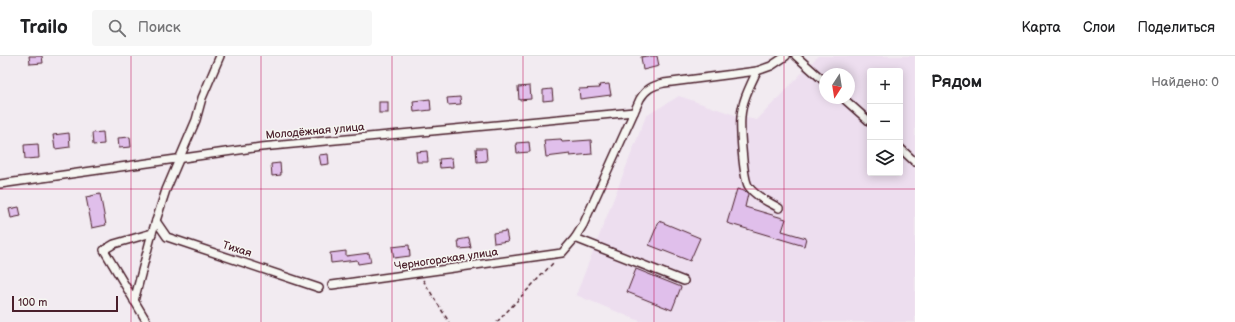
<!DOCTYPE html>
<html lang="ru">
<head>
<meta charset="utf-8">
<style>
	body { margin:0; font-family:"Balsamiq Sans",sans-serif; background:#f6f6f6; color:#202124 }
	.controls { position:absolute; right:12px; top:12px; display:grid; overflow:hidden; border-radius:4px; box-shadow:0 2px 10px #0003 }
	.controls button { width:36px; height:36px; display:grid; place-items:center; padding:0; border:0; border-bottom:1px solid #e0e0e0; background:#fff; color:#202124; font:20px sans-serif }
	.compass { position:absolute; left:819px; top:12px; width:36px; height:36px; border-radius:50%; background:#fff; box-shadow:0 2px 10px #0003; rotate:192deg }
	.scale { position:absolute; left:12px; bottom:10px; width:106px; box-sizing:border-box; padding-left:4px; border:2px solid #4a1f2b; border-top:0; font-size:11px; line-height:14px; white-space:nowrap; color:#4a1f2b; -webkit-text-stroke:3px #f6f6f2; paint-order:stroke }
	.list { margin:0; padding:0; list-style:none }
	h2 { display:flex; justify-content:space-between; align-items:center; height:52px; margin:0; padding:0 16px; font-size:17px }
	h2 small { font-size:13px; font-weight:400; color:#757577 }
	.icon { flex:none; width:22px; height:22px; fill:none; stroke:currentColor; stroke-width:2; stroke-linecap:round; stroke-linejoin:round }
	.map { position:relative; flex:none; width:915px; height:266px; overflow:hidden }
	header { display:flex; align-items:center; gap:24px; box-sizing:border-box; height:56px; padding:0 20px; background:#fff; border-bottom:1px solid #e0e0e0 }
	header strong { font-size:19px }
	nav { display:flex; gap:22px; margin-inline-start:auto; font-size:14px }
	.search { width:280px; height:36px; background:#f6f6f6; display:flex; align-items:center; gap:10px; box-sizing:border-box; padding:0 14px; border-radius:4px; color:#757577; font-size:15px }
	main { display:flex }
	aside { flex:1; background:#fff }
	.map>svg:first-child { display:block }
</style>
</head>
<body>
<header>
<strong>Trailo</strong>
<div class="search"><svg class="icon" aria-label="search" viewBox="0 0 24 24"><circle cx="10" cy="10" r="6"/><path d="M15 15l6 6"/></svg>Поиск</div>
<nav><a>Карта</a><a>Слои</a><a>Поделиться</a></nav>
</header>
<main>
<div class="map">
<svg width="915" height="266" viewBox="0 0 915 266">
	<rect width="100%" height="100%" fill="#f2ebf1"/>
	<filter id="ink" filterUnits="userSpaceOnUse"><feTurbulence type="fractalNoise" baseFrequency=".025" numOctaves="2"/><feDisplacementMap in="SourceGraphic" scale="8" xChannelSelector="R" yChannelSelector="G"/><feConvolveMatrix kernelMatrix="1 2 1 2 8 2 1 2 1" color-interpolation-filters="sRGB"/></filter>
	<g filter="url(#ink)">
		<path fill="#eddeef" fill-rule="evenodd" d="M818 0H915V266H642L576 239 646 60 679 40 741 61 757 64ZM870 15H900V117H870ZM825 18H849V42H825Z"/>
		<g fill="#e0bfeb" stroke="#4a1f2b">
			<polygon points="29,0 42,0 43,7 30,8"/>
			<polygon points="647,0 657,0 659,10 643,14 641,1"/>
			<polygon points="609,28 611,39 580,43 579,33 600,32 599,29"/>
			<polygon points="530,30 531,43 519,44 518,31"/>
			<polygon points="552,33 553,44 543,45 543,34"/>
			<polygon points="460,41 461,48 448,49 447,42"/>
			<polygon points="430,43 431,54 414,56 413,45"/>
			<rect x="379" y="46" width="9" height="11"/>
			<polygon points="103,76 104,88 93,89 92,77"/>
			<polygon points="69,77 70,91 55,93 53,79"/>
			<polygon points="130,81 131,91 119,92 118,82"/>
			<polygon points="561,83 562,86 591,84 592,98 570,100 570,98 546,101 544,84"/>
			<polygon points="529,86 530,96 517,97 516,87"/>
			<polygon points="38,88 39,102 25,103 24,89"/>
			<polygon points="476,92 486,92 487,105 477,106"/>
			<polygon points="427,95 428,106 417,106 416,96"/>
			<polygon points="328,98 329,108 321,109 319,99"/>
			<polygon points="452,102 453,111 440,112 439,103"/>
			<polygon points="280,107 281,119 272,120 271,108"/>
			<polygon points="737,133 747,136 748,138 745,151 786,163 782,175 806,182 804,190 727,167"/>
			<polygon points="100,138 106,169 92,172 86,141"/>
			<polygon points="19,151 21,160 11,162 9,153"/>
			<polygon points="659,165 700,182 690,205 649,189"/>
			<polygon points="506,175 508,185 494,187 493,177"/>
			<polygon points="469,182 471,192 459,193 458,184"/>
			<polygon points="409,189 410,200 394,202 392,191"/>
			<polygon points="346,195 346,200 369,197 371,206 358,208 357,204 331,207 330,197"/>
			<polygon points="636,213 681,231 672,254 627,236"/>
		</g>
		<g fill="none" stroke-linecap="round" stroke-linejoin="round">
			<g stroke="#4a1f2b" stroke-width="10">
				<g id="minor">
					<polyline points="796,0 825,26"/>
					<path d="M757 15C750 30 742 45 741 61 740 72 743 124 749 131 756 141 769 146 779 152"/>
					<polyline points="843,42 870,66"/>
					<polyline points="900,92 915,106"/>
					<polyline points="0,128 261,91 634,56"/>
					<polyline points="156,165 167,181 319,232"/>
					<polyline points="575,182 684,225"/>
					<path d="M332 229 562 197 575 182 583 169 640 43C646 33 652 30 664 27L757 15 771 10 786 0"/>
					<polyline points="134,245 152,177 166,134 196,64 202,42 220,0"/>
					<polyline points="147,266 104,194 114,188 152,177"/>
				</g>
			</g>
			<g stroke="#4a1f2b" stroke-width="1.5" stroke-dasharray="4 3" stroke-linecap="butt">
				<polyline points="423,224 449,266"/>
				<polyline points="497,266 554,206"/>
			</g>
			<use href="#minor" stroke="#f6f6f2" stroke-width="7"/>
		</g>
	</g>
	<path fill="none" stroke="#c2185b" stroke-width="1" stroke-opacity="0.55" d="M131 0V266M261 0V266M392 0V266M523 0V266M654 0V266M784 0V266M0 133H915"/>
	<g text-anchor="middle" dominant-baseline="central" stroke-width="3" stroke-linejoin="round" paint-order="stroke">
		<g font-size="11" fill="#4a1f2b" stroke="#f6f6f2">
			<text transform="translate(315 75) rotate(-5)">Молодёжная улица</text>
			<text transform="translate(237 193) rotate(18)">Тихая</text>
			<text transform="translate(446 203) rotate(-8)">Черногорская улица</text>
		</g>
	</g>
</svg>
<div class="controls">
<button>+</button>
<button>−</button>
<button><svg class="icon" aria-label="layers" viewBox="0 0 24 24"><path d="M12 4l9 5-9 5-9-5zM3 14l9 5 9-5"/></svg></button>
</div>
<svg class="compass" viewBox="-18 -18 36 36"><path d="M0-13l5 13h-10z" fill="#e53935"/><path d="M0 13l5-13h-10z" fill="#757577"/></svg>
<div class="scale">100 m</div>
</div>
<aside>
<h2>Рядом<small>Найдено: 0</small></h2>
<ul class="list">
</ul>
</aside>
</main>
</body>
</html>
